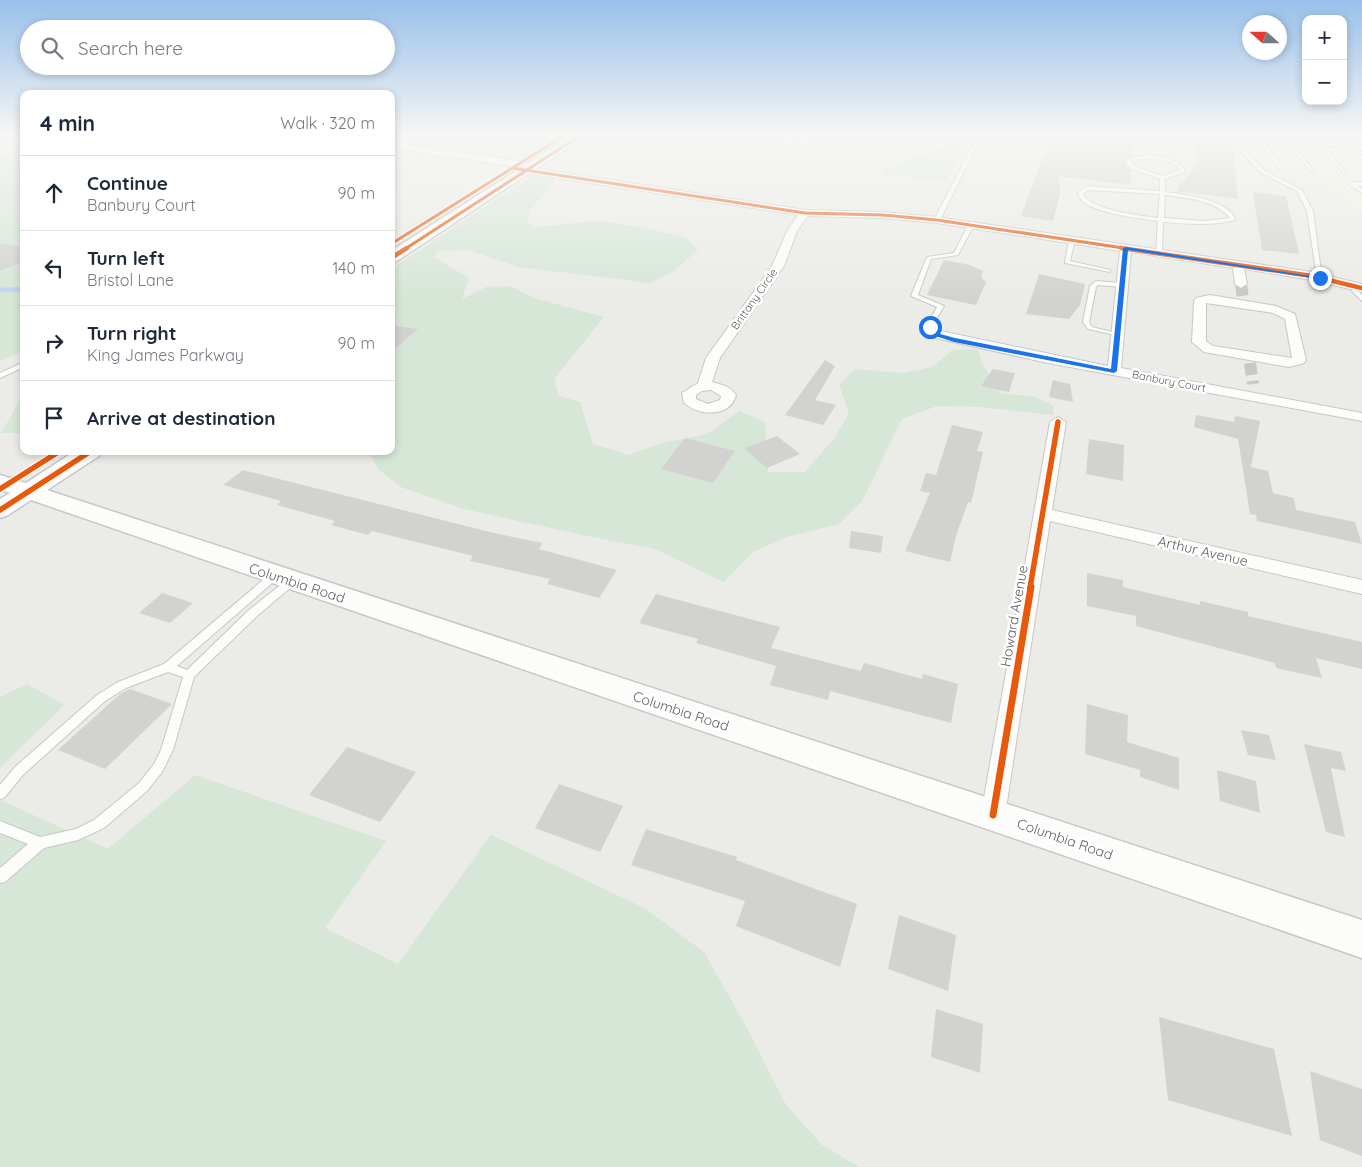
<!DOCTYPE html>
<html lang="en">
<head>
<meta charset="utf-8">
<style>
	body { margin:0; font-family:Quicksand,sans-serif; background:#f2f2f3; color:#1f2937 }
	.controls { position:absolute; right:15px; top:15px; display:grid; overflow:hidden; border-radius:10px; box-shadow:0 2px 8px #0003 }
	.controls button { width:45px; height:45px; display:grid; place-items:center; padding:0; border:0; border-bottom:1px solid #e0e1e3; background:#fff; color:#1f2937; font:25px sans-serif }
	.compass { position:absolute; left:1242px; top:15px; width:45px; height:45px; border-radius:50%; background:#fff; box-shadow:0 2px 8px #0003; rotate:291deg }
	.stop { position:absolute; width:15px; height:15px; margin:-11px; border:4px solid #1a73e8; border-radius:50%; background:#fff }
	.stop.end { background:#1a73e8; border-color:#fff; box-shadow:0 1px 5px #0008 }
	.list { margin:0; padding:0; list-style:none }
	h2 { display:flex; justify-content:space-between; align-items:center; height:65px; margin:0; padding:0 20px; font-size:21px }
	h2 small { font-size:16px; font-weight:400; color:#747a83 }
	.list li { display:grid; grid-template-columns:32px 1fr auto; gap:15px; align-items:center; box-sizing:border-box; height:75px; padding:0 20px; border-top:1px solid #e0e1e3 }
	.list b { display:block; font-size:19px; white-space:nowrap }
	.list p { margin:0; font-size:16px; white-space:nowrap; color:#747a83 }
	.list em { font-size:16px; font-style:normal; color:#747a83 }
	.icon { flex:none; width:28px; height:28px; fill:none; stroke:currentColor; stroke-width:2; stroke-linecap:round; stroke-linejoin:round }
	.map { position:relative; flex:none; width:1362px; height:1167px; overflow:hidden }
	.search { position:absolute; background:#fff; box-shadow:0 2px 8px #0003; left:20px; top:20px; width:375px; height:55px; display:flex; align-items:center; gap:12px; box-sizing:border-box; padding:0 18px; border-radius:28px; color:#747a83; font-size:19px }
	.panel { position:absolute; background:#fff; box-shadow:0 2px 8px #0003; left:20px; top:90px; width:375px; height:365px; border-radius:10px }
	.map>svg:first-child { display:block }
</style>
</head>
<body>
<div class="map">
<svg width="1362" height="1167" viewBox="0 0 1362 1167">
	<rect width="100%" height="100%" fill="#ebebe7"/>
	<g fill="#f3f2e2">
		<polygon points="0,135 24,135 24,149 0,157"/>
		<polygon points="1227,135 1362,135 1362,213 1317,174 1266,168 1238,137"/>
	</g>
	<g fill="#d6e6d7">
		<polygon points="452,135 489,135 469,144 448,145 444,139"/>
		<polygon points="959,140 965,140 967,143 946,181 882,174 882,170 902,166 915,156 934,152"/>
		<polygon points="24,149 24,350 0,361 0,157"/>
		<polygon points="511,174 391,253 391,248 507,175"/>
		<path d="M534 175 555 180C546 197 532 202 527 221L535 227 598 221 642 227 686 238 698 250 675 270 650 283 519 267 468 250 439 251 434 257 469 278 462 299 486 287 510 286 534 298 604 317 554 379 559 396 580 402 593 444 628 455 663 443 707 434 739 411 765 422 768 472H805L833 440 849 414 839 384 856 369 902 373 933 367 952 350 978 349 981 362 1001 393 1035 397 1054 406 1053 415 980 407 937 406 902 419 862 501 839 524 787 537 753 552 724 582 655 549 592 537 464 509 401 487 378 469 368 451H391V269Z"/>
		<polygon points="24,394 24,433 1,433"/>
		<polygon points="27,684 64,705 0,768 0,697"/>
		<polygon points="195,775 386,841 325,928 398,964 491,835 646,909 704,952 747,1028 786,1105 822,1145 859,1167 0,1167 0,800 108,849"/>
	</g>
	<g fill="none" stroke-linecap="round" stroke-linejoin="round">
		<polyline stroke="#c0d3f0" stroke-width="4.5" points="0,290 24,289"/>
	</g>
	<g fill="#d2d2d0">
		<polygon points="1051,135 1083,135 1132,141 1132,156 1123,162 1131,171 1131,185 1059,176 1060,194 1053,221 1021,216"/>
		<polygon points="1196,135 1229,142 1233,146 1238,199 1176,191 1201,159 1195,159"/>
		<polygon points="1253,192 1286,196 1299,254 1262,250"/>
		<polygon points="0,243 24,248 24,261 0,271"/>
		<polygon points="944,260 970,265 983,271 981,277 986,282 976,305 927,295"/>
		<polygon points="1039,274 1085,284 1080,305 1069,319 1026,314"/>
		<polygon points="391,325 418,329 391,352"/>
		<polygon points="825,360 835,366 815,400 836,405 823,425 785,415"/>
		<polygon points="993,369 1015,373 1009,392 981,386"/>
		<polygon points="1053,380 1070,384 1073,402 1049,397"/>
		<polygon points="1196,415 1234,422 1235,416 1260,421 1251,467 1268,471 1273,493 1294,498 1296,510 1355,522 1362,544 1257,521 1256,515 1250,514 1238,439 1194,427"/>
		<polygon points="952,425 983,432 977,451 983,452 971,503 968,502 956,536 950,562 905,551 930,493 920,491 926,473 936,475"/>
		<polygon points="777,436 800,454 767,468 744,448"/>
		<polygon points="685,438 735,451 713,483 661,469"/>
		<polygon points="1089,439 1124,445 1123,481 1086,474"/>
		<polygon points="243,470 494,533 542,543 539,549 617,570 599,598 547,584 550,579 470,561 473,556 372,531 368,535 331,525 335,521 277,505 281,501 223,485"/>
		<polygon points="851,531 883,536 881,553 849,548"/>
		<polygon points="1087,573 1123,580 1123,587 1200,605 1200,601 1248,612 1248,616 1362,642 1362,669 1316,658 1322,678 1276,668 1275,663 1136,626 1136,616 1087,606"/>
		<polygon points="162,593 193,603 170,623 139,613"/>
		<polygon points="656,594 780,627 771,648 861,671 864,663 922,679 923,674 958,684 951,723 830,691 828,700 770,685 776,666 696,643 698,639 639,623"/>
		<polygon points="130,689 172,704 105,769 58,750 120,694"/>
		<polygon points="1087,704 1128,715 1127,742 1179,758 1179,790 1140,777 1140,770 1085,754"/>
		<polygon points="1241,730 1269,735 1276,760 1248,755"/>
		<polygon points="1304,744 1341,752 1346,771 1331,768 1345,837 1326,832"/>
		<polygon points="347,747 416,772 380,822 309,795"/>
		<polygon points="1217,770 1256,781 1260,813 1220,801"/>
		<polygon points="559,784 623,806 600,852 535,828"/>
		<polygon points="646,829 737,857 736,860 857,904 840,967 736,926 745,901 631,865"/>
		<polygon points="899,915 956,935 948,991 888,969"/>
		<polygon points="936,1009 983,1024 980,1073 931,1057"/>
		<polygon points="1159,1017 1274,1049 1292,1136 1168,1100"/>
		<polygon points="1310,1071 1362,1089 1362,1156 1320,1140"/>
	</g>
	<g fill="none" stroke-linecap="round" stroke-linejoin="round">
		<g stroke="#c8c8c6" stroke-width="12" stroke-dasharray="12 6" stroke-linecap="butt">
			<polyline points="1241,284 1243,299"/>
			<polyline points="1250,363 1253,384"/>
		</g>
		<g stroke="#c7c7c7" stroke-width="2">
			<g id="service">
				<polygon points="978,135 982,135 940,220 935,221 934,220"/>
				<polygon points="1205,135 1233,138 1264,170 1302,190 1313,211 1322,279 1317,278 1307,211 1297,191 1260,172 1230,140"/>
				<polygon points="1239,135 1254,135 1272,139 1270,140"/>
				<polygon points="1293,135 1297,135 1300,144 1362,152 1362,154 1327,150 1347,174 1345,175 1322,149 1292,146 1314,170 1312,172 1287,145 1266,144 1283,168 1279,169 1260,142 1262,141 1295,143"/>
				<polygon points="24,147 24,150 0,156 0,154"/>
				<path d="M1149 155C1164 156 1177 159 1186 171L1165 179V192C1183 194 1231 200 1235 220 1211 226 1188 224 1163 222L1162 253 1159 255 1156 253 1158 221C1140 218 1081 213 1078 193L1087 186 1160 191V179L1132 169 1125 162 1132 158ZM1141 159C1156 158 1170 159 1181 170L1163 176 1136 167 1130 162ZM1088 190 1160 194 1158 218C1139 215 1092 211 1083 194ZM1165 195C1186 198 1216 200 1230 218L1204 221 1164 218Z"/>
				<polygon points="1351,182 1362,182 1362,186 1357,186 1362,189 1362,193 1349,185"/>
				<polygon points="971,223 974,225 958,255 931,259 918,295 944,306 928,333 924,333 923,332 937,307 911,296 927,257 954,253 968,225"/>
				<polygon points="1072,238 1075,240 1070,261 1110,270 1110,272 1065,263 1069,240"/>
				<polygon points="1096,281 1122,283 1125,285 1122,287 1098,285 1096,287 1089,322 1092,327 1120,334 1120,336 1088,329 1083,322 1090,286"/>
				<polygon points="1354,286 1359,287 1358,291 1362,295 1362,301 1352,291"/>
				<polygon points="24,362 24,367 0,378 0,373"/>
				<polygon points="274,573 278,574 279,576 278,578 177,666 187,670 249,610 288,579 296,579 297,581 296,583 257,616 194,677 173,750 162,772 147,791 104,828 78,840 44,848 5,882 0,883 0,868 28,844 0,833 0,821 40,837 76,829 94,820 139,783 154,764 161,750 183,677 168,672 126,688 105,701 23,775 4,798 0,799 0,785 15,767 97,695 118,682 164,664 270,574"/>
			</g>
		</g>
		<g stroke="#c7c7c7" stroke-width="2">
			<g id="minor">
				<path d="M724 135 812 139 866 135C847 147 742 147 724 135Z"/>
				<path d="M391 142 525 162 530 165 526 167 805 210 883 212 937 217 1312 272 1362 284V292L1312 280 1244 269 1247 284 1241 288 1235 284 1233 268 1131 252 1121 368 1362 413V421L1048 363 926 336 920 332 926 328 1108 366 1120 251 937 223 883 218 808 216 797 231 784 266 720 358 712 382C722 385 730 386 736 395 730 418 699 416 684 403L682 393 698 383 706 358 772 266 787 231 798 215 512 171 507 168 511 166 391 148ZM711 390 721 396 720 400 708 404 696 399V395L702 391Z"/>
				<path d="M1210 295 1276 306 1295 314 1306 360 1304 363 1289 367 1204 352 1192 342 1194 301 1196 298ZM1206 303 1273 313 1285 319 1292 358 1213 346 1206 341Z"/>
				<polygon points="1058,417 1066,422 1052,510 1362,580 1362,594 1050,521 1005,815 1002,823 993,826 984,823 981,815 1050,422"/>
			</g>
		</g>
		<g stroke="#c7c7c8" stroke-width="3">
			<g id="secondary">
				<polygon points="572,135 587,135 397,261 391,263 391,251"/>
				<polygon points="75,451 102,451 99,456 47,490 1362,920 1362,958 31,500 8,515 0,518 0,499 10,493 0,490 0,475 26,483"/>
			</g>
		</g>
		<use href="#service" fill="#fcfcfb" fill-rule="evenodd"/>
		<use href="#minor" fill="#fcfcfb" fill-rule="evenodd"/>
		<use href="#secondary" fill="#fcfcfb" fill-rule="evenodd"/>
		<g stroke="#fff" stroke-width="5">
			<g id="cycleway-far3">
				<polyline points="512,168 805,213 883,215 937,220 1130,249"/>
				<polyline points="391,244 565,135"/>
				<polyline points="405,249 581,135"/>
			</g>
		</g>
		<g stroke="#fff" stroke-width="6">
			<g id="cycleway-far2">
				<polyline points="1121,248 1312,276 1362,288"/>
				<polyline points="391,258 407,248"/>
			</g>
		</g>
		<g stroke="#fff" stroke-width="8">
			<g id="cycleway-far1">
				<polyline points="0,489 60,451"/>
				<polyline points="0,510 91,451"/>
				<polyline points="1030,588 1058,422"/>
			</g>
		</g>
		<g stroke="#fff" stroke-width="10">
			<polyline id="cycleway" points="993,815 1031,587"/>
		</g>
		<use href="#cycleway-far3" stroke="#e8590c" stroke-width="3"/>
		<use href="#cycleway-far2" stroke="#e8590c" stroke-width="4.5"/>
		<use href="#cycleway-far1" stroke="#e8590c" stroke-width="5.5"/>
		<use href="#cycleway" stroke="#e8590c" stroke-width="7"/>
	</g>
	<linearGradient id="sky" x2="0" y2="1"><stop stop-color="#98c0eb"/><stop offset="0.45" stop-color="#f6f6f4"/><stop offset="1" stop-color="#f6f6f4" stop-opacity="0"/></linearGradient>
	<rect width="1362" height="299" fill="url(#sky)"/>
	<polygon fill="#1a73e8" points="1126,247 1322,278 1320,279 1128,250 1117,371 1114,373 954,342 923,332 930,325 932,327 929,331 955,338 1111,369 1123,248"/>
	<g text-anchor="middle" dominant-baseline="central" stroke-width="5" stroke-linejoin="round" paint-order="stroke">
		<g font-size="11" fill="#5d5f64" stroke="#fff">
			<text transform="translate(754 299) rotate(-55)">Brittany Circle</text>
			<text transform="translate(1169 381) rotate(11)">Banbury Court</text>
		</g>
		<g font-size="14" fill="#5d5f64" stroke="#fff">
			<text transform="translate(1203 551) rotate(13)">Arthur Avenue</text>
			<text transform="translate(297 583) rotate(18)">Columbia Road</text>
			<text transform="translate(1014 616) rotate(-80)">Howard Avenue</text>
			<text transform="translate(681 711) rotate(18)">Columbia Road</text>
			<text transform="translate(1065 839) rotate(19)">Columbia Road</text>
		</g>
	</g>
</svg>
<div class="controls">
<button>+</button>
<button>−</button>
</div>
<svg class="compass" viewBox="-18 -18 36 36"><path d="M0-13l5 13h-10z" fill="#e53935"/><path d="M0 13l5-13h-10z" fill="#747a83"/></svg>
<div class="stop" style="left:930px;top:327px"></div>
<div class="stop end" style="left:1320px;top:278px"></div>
<div class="search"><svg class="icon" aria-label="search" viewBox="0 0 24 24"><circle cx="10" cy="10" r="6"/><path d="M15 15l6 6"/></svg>Search here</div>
<section class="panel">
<h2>4 min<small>Walk · 320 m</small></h2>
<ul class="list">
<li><svg class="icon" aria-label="ahead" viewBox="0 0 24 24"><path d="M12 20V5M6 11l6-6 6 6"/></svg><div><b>Continue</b><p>Banbury Court</p></div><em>90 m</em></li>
<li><svg class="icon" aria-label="left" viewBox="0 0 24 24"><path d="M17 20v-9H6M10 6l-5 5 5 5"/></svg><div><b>Turn left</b><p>Bristol Lane</p></div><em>140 m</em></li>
<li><svg class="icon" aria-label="right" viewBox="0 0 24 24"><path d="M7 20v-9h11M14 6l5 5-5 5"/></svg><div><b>Turn right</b><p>King James Parkway</p></div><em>90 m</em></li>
<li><svg class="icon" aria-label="arrive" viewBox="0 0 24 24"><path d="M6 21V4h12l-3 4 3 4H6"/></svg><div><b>Arrive at destination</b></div></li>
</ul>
</section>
</div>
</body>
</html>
